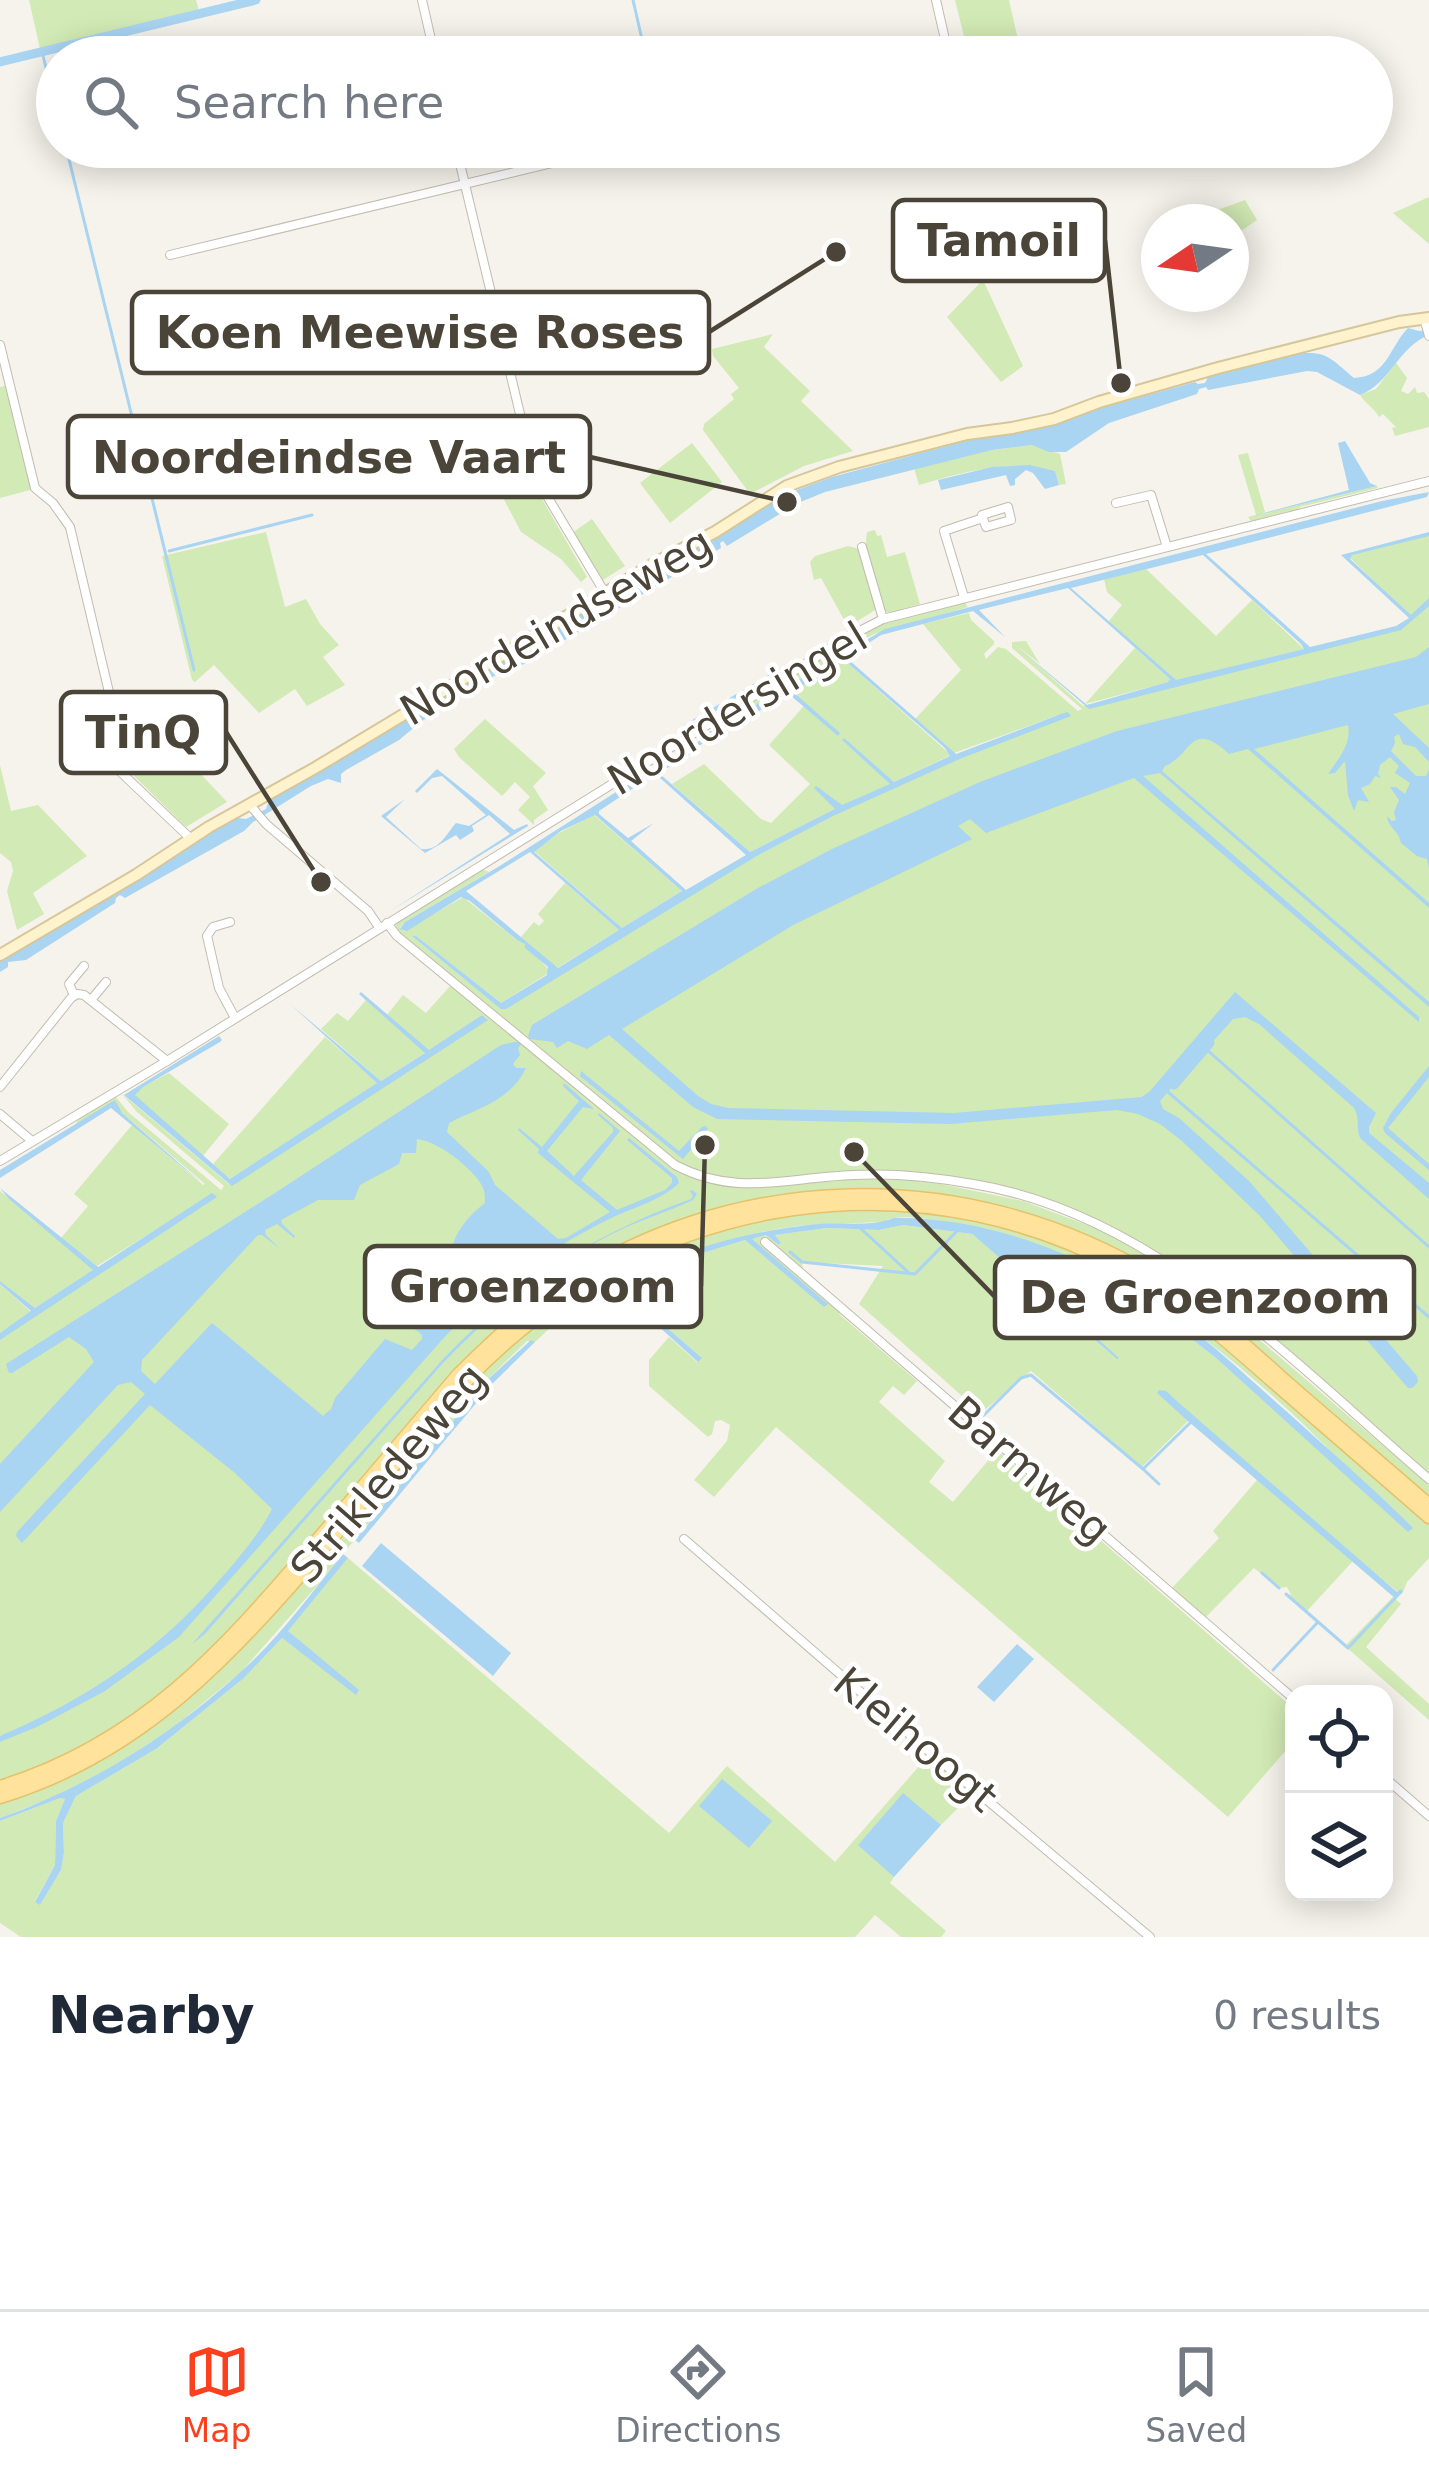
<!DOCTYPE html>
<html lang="en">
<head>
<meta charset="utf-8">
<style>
  :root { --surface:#fff; --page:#f6f6f7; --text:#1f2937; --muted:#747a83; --line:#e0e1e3; --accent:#fc3f1d }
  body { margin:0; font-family:"DejaVu Sans",sans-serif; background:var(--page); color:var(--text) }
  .controls { position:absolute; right:36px; bottom:36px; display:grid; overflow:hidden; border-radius:24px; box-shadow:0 6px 30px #0003 }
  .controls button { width:108px; height:108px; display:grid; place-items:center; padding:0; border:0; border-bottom:3px solid var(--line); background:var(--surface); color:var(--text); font:60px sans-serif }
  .compass { position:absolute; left:1141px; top:204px; width:108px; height:108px; border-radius:50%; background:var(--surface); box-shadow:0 6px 30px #0003; rotate:257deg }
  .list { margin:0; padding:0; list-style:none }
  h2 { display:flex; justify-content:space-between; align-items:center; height:156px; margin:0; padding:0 48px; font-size:51px }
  h2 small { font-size:39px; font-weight:400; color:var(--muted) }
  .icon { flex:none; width:66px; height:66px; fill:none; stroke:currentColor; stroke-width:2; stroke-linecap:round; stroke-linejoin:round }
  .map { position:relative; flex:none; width:1429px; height:1937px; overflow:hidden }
  .search { position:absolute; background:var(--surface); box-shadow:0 6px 30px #0003; left:36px; right:36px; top:36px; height:132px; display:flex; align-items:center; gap:30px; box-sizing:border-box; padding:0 42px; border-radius:66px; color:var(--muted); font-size:45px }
  .sheet { height:372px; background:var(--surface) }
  nav { display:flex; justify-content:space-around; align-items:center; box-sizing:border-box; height:168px; border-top:3px solid var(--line); background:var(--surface); font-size:33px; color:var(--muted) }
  nav a { display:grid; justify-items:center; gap:6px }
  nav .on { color:var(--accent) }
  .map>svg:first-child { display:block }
  .green { fill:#d2eab5 }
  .water { fill:#a9d4f2; fill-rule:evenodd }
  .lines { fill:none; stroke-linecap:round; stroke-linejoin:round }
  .stream { stroke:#a9d4f2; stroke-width:3 }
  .canal { stroke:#a9d4f2; stroke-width:9 }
  .street-casing { stroke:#c2bbae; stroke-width:10 }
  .secondary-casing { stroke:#d6c79b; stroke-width:14 }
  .primary-casing { stroke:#e6c16a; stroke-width:15 }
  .street { stroke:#fff; stroke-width:8 }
  .secondary { stroke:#fff3cd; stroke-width:10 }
  .primary { stroke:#ffe39c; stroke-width:12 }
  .labels { text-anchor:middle; stroke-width:9; stroke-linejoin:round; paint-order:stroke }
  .street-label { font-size:42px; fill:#4b4439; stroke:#fff }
  .leader { fill:none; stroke:#4b4439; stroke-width:4.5 }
  .callout-dot { fill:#4b4439; stroke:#fff; stroke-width:4.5 }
  .callout { fill:#fff; stroke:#4b4439; stroke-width:4.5 }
  .callout-label { font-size:45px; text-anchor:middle; font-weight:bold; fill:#4b4439 }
</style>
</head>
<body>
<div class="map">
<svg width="1429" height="1937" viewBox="0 0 1429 1937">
  <rect width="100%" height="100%" fill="#f6f3ec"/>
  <g class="green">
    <path d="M29 0H196L199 11 40 49Z"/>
    <path d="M955 0H1009L1022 57H969Z"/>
    <path d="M1429 197V244L1393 213Z"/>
    <path d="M1245 200 1257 220 1231 238V222H1184Z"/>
    <path d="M983 280 1023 366 1001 382 947 317Z"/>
    <path d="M773 334 764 347 810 391 801 401 853 451 804 466 750 494 703 430 704 424 734 399 731 394 739 388 713 356 712 349Z"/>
    <path d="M1396 363 1407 378 1401 391 1408 394 1415 387 1417 393 1424 392 1429 399V427L1395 436 1392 428 1396 427 1383 414 1379 417C1374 408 1366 404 1360 395L1376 389Z"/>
    <path d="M9 385 34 489 0 498V387Z"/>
    <path d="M692 443 722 482 670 523 640 483Z"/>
    <path d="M1032 445 1060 454 1066 484 1059 485 1055 471C1004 460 968 471 919 485L914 468 992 450Z"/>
    <path d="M1248 453 1265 512 1261 514 1377 486 1378 488 1300 507 1297 512 1289 511 1251 521 1248 517 1256 515 1238 455Z"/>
    <path d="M530 478 587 577 581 582 561 559 521 532 499 490Z"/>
    <path d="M592 519 625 566 603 580 572 533Z"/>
    <path d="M875 530 877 536 881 535 887 557 905 552 920 604 891 613 883 611 865 550 867 532Z"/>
    <path d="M266 532 285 607 306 599 320 624 339 645 323 657 345 685 307 706 295 689 259 713 214 665 195 682 192 680 162 556Z"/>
    <path d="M1429 535V1475L1207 1286 1153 1250 1093 1219 982 1183 844 1172 762 1180 760 1187 845 1179 913 1180 946 1185 1023 1201 1098 1229 1151 1257 1199 1288 1429 1485V1502L1106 1247 842 1192 583 1270 435 1392 400 1439 197 1669 97 1741 0 1785V1338L213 1194 97 1266 61 1238 88 1206 74 1194 132 1125 203 1185 205 1184 122 1113 116 1106V1101L76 1124 78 1118 112 1097H116L128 1112 221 1190 224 1186 137 1112 122 1094 229 1184 487 1019 482 1015 429 1051 387 1015 403 995 426 1013 451 985 496 1013 401 936 396 926 397 922 424 903 428 904 436 896 480 869 489 872 405 922 400 928 406 930 463 897 517 940 522 941 549 970 547 974 501 1003 417 937H413L502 1009 709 877 848 806 1061 714 954 753 915 719 961 670 923 624 969 613 971 620 994 641V644L984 654 986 659 998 647 1006 649 1078 711 1082 709 1012 648V642L1026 641 1040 664 1016 645 1083 706 1397 630 1412 618 1347 555Z"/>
    <path d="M848 546 859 549 878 612 875 610 848 627 821 578 814 580 810 562 815 556Z"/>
    <path d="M1146 569 1216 636 1252 600 1304 649 1176 681 1108 622 1122 605 1107 592 1104 579Z"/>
    <path d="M959 602 965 603 968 607 874 634 867 638 865 631 878 624 937 607 941 609Z"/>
    <path d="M857 635 862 641 745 712 743 707Z"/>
    <path d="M1135 648 1170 679 1169 682 1085 704Z"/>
    <path d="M843 659 951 755 894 782 843 741 891 784 841 806 833 805 836 809 750 852 672 784 704 764 761 819 771 823 810 784 769 745 804 706 839 735 793 692Z"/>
    <path d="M485 719 546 773 533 786 548 810 534 820V825L518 810 530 797 515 782 502 796 459 757 454 749Z"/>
    <path d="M166 737 227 802 186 827 128 770Z"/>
    <path d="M0 765 11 811 38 805 87 856 33 893 44 914 17 930 7 891 13 871 11 862 0 853Z"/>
    <path d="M594 815 682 891 622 928 534 851 559 833Z"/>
    <path d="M565 883 619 930 557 968 521 937 534 922 539 926 544 921 538 914Z"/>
    <path d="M366 1000 426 1052 381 1081 321 1029 337 1013 348 1021Z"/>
    <path d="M325 1037 378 1083 230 1179 213 1164Z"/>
    <path d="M169 1073 229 1124 203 1156 134 1095 142 1087Z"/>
    <path d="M0 1191 92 1267 93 1271 35 1308 0 1281Z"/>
    <path d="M882 1206 1012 1227 1108 1264 1186 1313 1429 1521V1558L1407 1582 1403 1592 1401 1590 1398 1592 1189 1420 1142 1467 1031 1371 981 1413 859 1304 883 1266 802 1262 803 1272 841 1310 839 1314 917 1381 904 1395 893 1386 879 1402 945 1461 929 1482 953 1502 997 1450 1294 1709V1741L1228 1817 776 1427 714 1497 694 1480 727 1441 730 1425 721 1420 715 1421 712 1434 708 1437 649 1386V1360L669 1337 697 1362 701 1357 622 1289 693 1256 745 1240 824 1306 827 1303 751 1239 766 1235 780 1245 781 1243 775 1235 827 1228 879 1230 903 1225 972 1234 1117 1359 1053 1299 1054 1294 1095 1282 1135 1299 1161 1315 1216 1358 1409 1532C1288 1404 1148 1260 968 1227 946 1222 918 1215 895 1218 878 1220 896 1221 878 1222 851 1224 824 1223 796 1226 731 1235 674 1258 617 1288L614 1294 565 1314 535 1342 527 1341 485 1382 315 1588 242 1671 174 1727 111 1768 61 1794 0 1818V1800L129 1739 497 1353 606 1273 746 1219Z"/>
    <path d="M0 1284 31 1312 0 1333Z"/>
    <path d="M1257 1480 1353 1561 1306 1612 1288 1597 1291 1595 1287 1587 1278 1588 1254 1568 1206 1617 1172 1588 1219 1538 1213 1531Z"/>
    <path d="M348 1558 669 1833 727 1766 835 1862 928 1756 972 1794 941 1825 903 1794 859 1844 894 1877 890 1883 946 1931 941 1937H901L875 1915 855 1937H21L0 1923V1821L60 1798 65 1799 56 1821 55 1865 35 1901 40 1905 61 1870 64 1853 63 1823 76 1796 156 1749 244 1678 282 1638 357 1694 288 1631Z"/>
    <path d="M1393 1597 1401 1604 1366 1647 1429 1704V1720L1345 1646Z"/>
  </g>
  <g class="water">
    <path d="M1408 328 1419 331 1429 330V335C1398 347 1391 383 1360 395L1317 372 1307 371 1208 390 1206 387 1199 389 1197 394 1109 423 1066 452H1049L1032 445 992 450 825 492 798 503 727 546 723 541 720 543 721 548 524 664 496 675 422 721 399 740 346 770 341 774V783L328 779 311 786 253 822 244 831 125 898 120 895 116 898 115 903 26 960 8 962V967L0 972V961L123 888 195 842 237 818 246 819 266 809 269 800 483 675 548 633 669 562 720 537 762 508 797 490 832 477 973 439 1058 424 1098 409 1195 382 1198 384 1205 383 1208 377C1236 370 1296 346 1323 355 1335 360 1344 370 1354 378 1388 376 1388 349 1408 328Z"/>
    <path d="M1345 441 1370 483 1377 486 1249 517 1349 490 1338 443Z"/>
    <path d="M1030 465 1055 471 1059 485 1045 489 1033 473 1026 470 1015 479V485L1010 486 1006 475 941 490 938 480 992 467Z"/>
    <path d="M1429 492 1427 497 1206 554 1310 647 1396 626 1409 618 1341 555 1429 532V536L1352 555 1350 559 1411 615 1429 598V606L1401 630 1089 709 1015 645 1087 705 1168 682 1170 679 1068 588 979 610 1005 637 973 611 881 635 850 655 849 660 956 754 1061 714 1068 712 1071 716 962 758 833 816 760 854 506 1009H501L412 936H416L501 1003 547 975 548 967 525 948V944L517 940 470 901 461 897 407 931 400 929 405 922 498 867 690 745 694 746 706 734 885 629 1382 501ZM1203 555 1301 644 1304 649 1176 680 1071 588ZM843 659 945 748 950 756 894 782 844 738 842 740 890 784 842 805 816 786 814 788 835 809 750 852 661 775 662 771 691 754 695 748 789 694 838 736 840 733 793 692ZM653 775 659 777 746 855 686 890 631 841 654 823 628 838 599 814V811ZM595 815 682 891 622 928 534 852 561 831ZM530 852 619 930 558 968 466 891Z"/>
    <path d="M1429 647V704L1393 714 1429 748V762L1415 747 1403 744 1399 734 1394 737 1395 743 1391 751 1416 776H1426L1429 770V869L1427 859 1417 856 1401 843C1398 829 1388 828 1387 816L1392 821 1396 820 1394 812 1399 800 1390 787H1396L1405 794 1410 783 1395 773 1399 766 1390 757 1380 765 1378 774 1381 778 1375 776 1370 784 1361 788 1369 802 1358 800 1354 811 1348 795 1345 761 1335 773 1328 774C1338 759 1352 744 1348 725L1254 749 1429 903V908L1248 749 1229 754C1190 718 1192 756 1165 766L1162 771 1429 1002V1007L1160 773 1143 776 1419 1017V1022L1134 778 986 833 970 819 958 826 972 839 795 924 622 1029 698 1096 711 1104 728 1108 954 1113 1142 1097 1150 1091 1235 992 1376 1113 1369 1127V1133L1429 1183V1199L1361 1139C1355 1130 1361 1116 1353 1107L1259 1024 1245 1017 1233 1019 1160 1101 1163 1109 1179 1118 1249 1181 1417 1376 1418 1382 1412 1388H1408L1260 1216 1182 1141 1160 1124 1138 1114 1117 1110 950 1124 717 1119 693 1107 609 1035 587 1049 568 1041 557 1048 553 1042 530 1039 528 1036 532 1025 758 888 832 849 980 782 1117 731 1416 657Z"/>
    <path d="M785 665 787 667 687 729 684 725Z"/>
    <path d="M437 769 514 830 527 824 528 826 387 913 510 834 489 815 472 826 474 831 460 840 456 835 425 853 381 816 405 799 386 817 421 849C440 851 446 834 456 823L469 826 486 815 442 776 432 778 417 793 415 791Z"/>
    <path d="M361 992 429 1050 482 1015 488 1020 232 1186 124 1095 219 1036 222 1040 220 1042 143 1087 135 1095 230 1179 377 1083 290 1004 381 1081 425 1053 359 994Z"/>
    <path d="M514 1042H519L521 1045 518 1048 520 1055 513 1064 516 1068H526C510 1101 480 1107 449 1123L447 1132 489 1172 495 1185 558 1239 566 1238 610 1212 538 1153 539 1149 518 1130 519 1128 542 1147 579 1101 563 1086 564 1083 594 1109 583 1107 547 1151 574 1176 613 1132V1128L598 1115 599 1113 620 1131 581 1180 617 1210 665 1190 672 1183V1178L627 1140 629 1138 677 1177 679 1183C659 1202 630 1208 605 1221 544 1252 488 1290 441 1341L179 1637 105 1691 39 1726 0 1742V1736C89 1698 160 1650 223 1576 241 1555 260 1533 272 1509L235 1473 150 1405 22 1543 16 1536 17 1532 145 1394 131 1382 118 1385 0 1512V1464L94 1362 86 1349 69 1337 12 1373H9L6 1364 275 1193 501 1045ZM417 1139C437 1141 470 1166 481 1184 485 1190 485 1196 485 1203 468 1216 452 1235 450 1258L443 1265 425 1268 389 1308V1315C398 1325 413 1325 422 1335V1339L412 1350 385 1339 335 1398 331 1409 323 1416 212 1323 155 1384 141 1371 142 1360 258 1235H262L279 1248 266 1235 265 1230 277 1224 294 1238 295 1236 282 1224 281 1220 318 1200H354L360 1185 399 1164 402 1153H416Z"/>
    <path d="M1429 1066V1077L1388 1128 1429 1164V1170L1385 1133 1383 1128 1391 1113Z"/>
    <path d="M581 1071 679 1151 702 1127 706 1126 708 1129 683 1159 580 1076Z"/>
    <path d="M115 1100 122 1113 204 1185 111 1108 0 1178V1170Z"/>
    <path d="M0 1188 98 1267 212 1193 217 1197 0 1340V1333L31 1311 0 1284V1281L35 1308 93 1270 8 1198Z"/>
    <path d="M692 1190 697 1194 693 1200C667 1212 640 1220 614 1233 549 1265 493 1311 443 1363L205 1634 192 1644 444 1358C514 1284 596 1233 691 1199L693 1196 690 1191Z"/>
    <path d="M893 1218C994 1216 1102 1262 1181 1321 1218 1349 1251 1380 1285 1410 1328 1449 1372 1487 1413 1528L1408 1532 1216 1358 1161 1315 1135 1299 1095 1282 1054 1294 1053 1299 1119 1358 1117 1359 972 1234 903 1225 879 1230 827 1228 775 1235 781 1243 779 1245 766 1235 752 1239 828 1304 824 1307 745 1240 693 1256 622 1289 702 1358 698 1362 617 1289C665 1251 758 1229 819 1224 842 1222 872 1227 893 1218Z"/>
    <path d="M531 1340 535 1342 493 1383 359 1543 355 1540 485 1382Z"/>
    <path d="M1159 1390 1166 1391 1179 1403 1397 1592 1401 1589 1403 1592 1396 1599 1189 1422 1157 1393Z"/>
    <path d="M381 1543 511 1653 493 1676 362 1566Z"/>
    <path d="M343 1554 348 1558 288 1631 359 1690 356 1695 282 1638 244 1678 156 1749 76 1796 63 1823 64 1853 61 1870 40 1905 35 1902 55 1865 56 1821 65 1799 60 1798 0 1821V1818C92 1785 174 1734 246 1667 282 1634 312 1592 343 1554Z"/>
    <path d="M1017 1644 1034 1659 994 1702 977 1687Z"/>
    <path d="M722 1779 772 1821 749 1848 699 1806Z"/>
    <path d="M903 1793 941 1825 894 1877 858 1845Z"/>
  </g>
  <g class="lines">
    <g class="stream">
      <path d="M633 0 646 57"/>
      <path d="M42 52 57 111"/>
      <path d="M66 147 194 670"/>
      <path d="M169 551 312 515"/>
      <path d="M1206 1049 1429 1247"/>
      <path d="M1168 1092 1429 1317"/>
      <path d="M858 1226 908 1272"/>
      <path d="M790 1252 802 1262 915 1274 958 1230"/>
      <path d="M981 1418 1021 1378 1031 1375 1143 1469"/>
      <path d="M1159 1484 1143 1469 1190 1423"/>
      <path d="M1262 1573 1279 1588"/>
      <path d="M1286 1594 1348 1648 1396 1597"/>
      <path d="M1273 1670 1317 1623"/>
    </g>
    <g class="canal">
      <path d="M0 62 256 0"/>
      <path d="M1174 1085 1210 1043"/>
    </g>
    <g class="street-casing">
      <g id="street">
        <path d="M422 0 435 57"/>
        <path d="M936 0 949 57"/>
        <path d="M456 147 532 464 547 496 605 593"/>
        <path d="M170 255 618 147"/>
        <path d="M1424 318 1429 336"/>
        <path d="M0 345 35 488 53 503 70 527 112 705 109 761 190 838"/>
        <path d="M1116 503 1151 495 1167 547"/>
        <path d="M1008 507 1011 520 986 527 982 515Z"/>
        <path d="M862 547 883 619"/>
        <path d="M964 597 944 531 983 518"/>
        <path d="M250 805 266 824 368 911 379 927"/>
        <path d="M230 922 213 927 207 936 219 988 235 1018"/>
        <path d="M387 923 397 936 675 1165C738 1198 787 1177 854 1175 893 1173 934 1177 973 1184 1154 1213 1296 1365 1429 1479"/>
        <path d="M74 995 69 984 84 966"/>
        <path d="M91 1000 106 982"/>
        <path d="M0 1087 71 998 77 994 84 995 167 1061"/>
        <path d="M0 1114 32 1141"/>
        <path d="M0 1161 167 1061 850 636 883 619 1429 481"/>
        <path d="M765 1242 1294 1699"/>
        <path d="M684 1539 931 1753 1150 1937"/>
        <path d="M1384 1777 1429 1816"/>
      </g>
    </g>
    <g class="secondary-casing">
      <path id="secondary" d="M0 955 136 875 209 827 315 768 655 563 715 532 787 486 839 467 967 434 1012 428 1054 419 1099 402 1218 368 1399 322 1429 318"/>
    </g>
    <g class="primary-casing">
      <g id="primary">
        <path d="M0 1787C142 1743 222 1651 315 1543 363 1487 410 1431 458 1375 486 1347 515 1319 547 1296 727 1167 968 1163 1156 1278 1203 1306 1244 1344 1284 1380 1332 1422 1381 1463 1429 1505"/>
        <path d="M0 1797C145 1753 233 1653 328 1543 373 1489 419 1436 465 1382 648 1189 928 1145 1156 1288 1200 1316 1238 1351 1277 1385 1328 1429 1378 1473 1429 1517"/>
      </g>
    </g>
    <use href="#street" class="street"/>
    <use href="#secondary" class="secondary"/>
    <use href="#primary" class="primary"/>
  </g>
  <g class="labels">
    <g class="street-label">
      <text transform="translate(556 626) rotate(-30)" y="15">Noordeindseweg</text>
      <text transform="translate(737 708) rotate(-31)" y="15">Noordersingel</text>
      <text transform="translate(1030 1470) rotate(41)" y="15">Barmweg</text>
      <text transform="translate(388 1473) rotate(-49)" y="15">Strikledeweg</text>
      <text transform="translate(916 1739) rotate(40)" y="15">Kleihoogt</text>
    </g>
  </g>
  <path class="leader" d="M1121 383L1105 240M836 252L709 332M787 502L590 457M321 882L226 732M705 1145L701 1286M854 1152L995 1297"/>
  <g class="callout-dot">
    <circle cx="1121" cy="383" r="12"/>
    <circle cx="836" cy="252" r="12"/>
    <circle cx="787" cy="502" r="12"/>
    <circle cx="321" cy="882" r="12"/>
    <circle cx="705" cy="1145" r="12"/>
    <circle cx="854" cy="1152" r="12"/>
  </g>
  <g class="callout">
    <rect x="893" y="200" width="212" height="81" rx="12"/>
    <rect x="132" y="292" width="577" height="81" rx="12"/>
    <rect x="68" y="416" width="522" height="81" rx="12"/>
    <rect x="61" y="692" width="165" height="81" rx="12"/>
    <rect x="365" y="1246" width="336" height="81" rx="12"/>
    <rect x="995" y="1257" width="419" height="81" rx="12"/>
  </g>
  <g class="callout-label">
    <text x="999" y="256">Tamoil</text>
    <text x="420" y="348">Koen Meewise Roses</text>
    <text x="329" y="473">Noordeindse Vaart</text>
    <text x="143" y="748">TinQ</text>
    <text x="533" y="1302">Groenzoom</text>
    <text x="1205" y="1313">De Groenzoom</text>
  </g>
</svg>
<div class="controls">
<button><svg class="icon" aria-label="locate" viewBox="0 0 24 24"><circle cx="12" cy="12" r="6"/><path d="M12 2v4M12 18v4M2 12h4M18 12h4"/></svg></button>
<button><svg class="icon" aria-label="layers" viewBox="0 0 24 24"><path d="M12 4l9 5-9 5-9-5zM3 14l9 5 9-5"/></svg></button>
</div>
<svg class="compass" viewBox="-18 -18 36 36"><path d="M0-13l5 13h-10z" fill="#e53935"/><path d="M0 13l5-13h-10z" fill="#747a83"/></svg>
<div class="search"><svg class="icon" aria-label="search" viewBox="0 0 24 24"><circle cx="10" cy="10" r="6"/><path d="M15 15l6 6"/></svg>Search here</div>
</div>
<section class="sheet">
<h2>Nearby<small>0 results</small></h2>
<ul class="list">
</ul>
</section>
<nav>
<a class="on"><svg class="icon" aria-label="map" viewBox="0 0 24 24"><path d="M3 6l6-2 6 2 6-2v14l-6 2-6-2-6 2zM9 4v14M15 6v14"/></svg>Map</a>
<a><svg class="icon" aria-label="directions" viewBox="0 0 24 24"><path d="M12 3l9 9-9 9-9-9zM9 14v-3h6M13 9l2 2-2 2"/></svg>Directions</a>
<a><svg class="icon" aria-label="saved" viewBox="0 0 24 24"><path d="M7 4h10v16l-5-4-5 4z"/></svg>Saved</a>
</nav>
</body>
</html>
